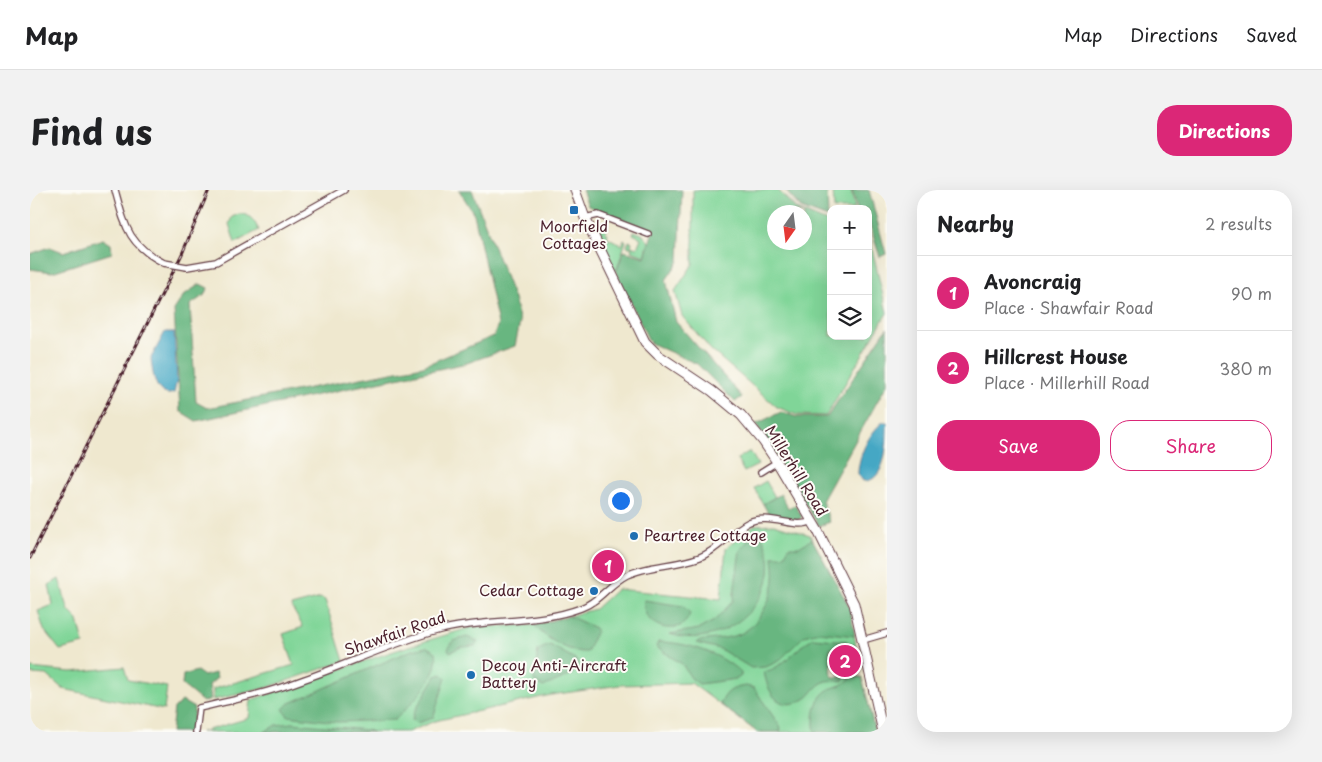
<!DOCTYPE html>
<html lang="en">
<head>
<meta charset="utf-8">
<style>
  :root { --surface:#fff; --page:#f2f2f2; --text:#202124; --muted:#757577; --line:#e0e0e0; --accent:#db2777 }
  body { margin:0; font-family:"Playpen Sans",sans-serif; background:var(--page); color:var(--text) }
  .controls { position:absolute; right:15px; top:15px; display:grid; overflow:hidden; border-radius:10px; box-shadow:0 5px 20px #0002 }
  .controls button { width:45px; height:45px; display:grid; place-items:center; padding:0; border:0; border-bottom:1px solid var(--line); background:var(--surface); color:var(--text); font:25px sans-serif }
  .compass { position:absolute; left:737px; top:15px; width:45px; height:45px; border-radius:50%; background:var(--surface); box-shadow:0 5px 20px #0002; rotate:194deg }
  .you { position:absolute; left:590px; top:310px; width:18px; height:18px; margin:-12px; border:4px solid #fff; border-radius:50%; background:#1a73e8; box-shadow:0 0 0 8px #1a73e833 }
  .badge { display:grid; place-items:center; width:32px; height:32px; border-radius:50%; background:var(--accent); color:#fff; font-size:16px; font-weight:700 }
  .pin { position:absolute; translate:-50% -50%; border:2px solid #fff; box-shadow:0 1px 5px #0006 }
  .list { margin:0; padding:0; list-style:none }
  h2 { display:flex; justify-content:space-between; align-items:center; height:65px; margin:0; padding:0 20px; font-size:21px }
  h2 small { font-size:16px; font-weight:400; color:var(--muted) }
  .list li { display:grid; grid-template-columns:32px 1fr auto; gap:15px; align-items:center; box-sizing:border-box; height:75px; padding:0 20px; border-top:1px solid var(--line) }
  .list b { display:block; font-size:19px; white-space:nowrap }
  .list p { margin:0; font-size:16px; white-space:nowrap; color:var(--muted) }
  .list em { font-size:16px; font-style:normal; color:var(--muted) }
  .actions { display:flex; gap:10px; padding:15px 20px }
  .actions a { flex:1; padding:11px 0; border:1px solid var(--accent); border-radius:20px; text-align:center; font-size:18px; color:var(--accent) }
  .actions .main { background:var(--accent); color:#fff }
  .icon { flex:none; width:28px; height:28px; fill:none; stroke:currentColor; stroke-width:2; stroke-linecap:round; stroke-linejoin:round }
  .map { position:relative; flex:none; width:857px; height:542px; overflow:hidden; border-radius:20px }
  header { display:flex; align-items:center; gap:30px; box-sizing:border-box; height:70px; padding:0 25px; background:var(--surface); border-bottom:1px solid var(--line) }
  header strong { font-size:24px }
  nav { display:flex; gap:28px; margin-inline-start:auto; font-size:18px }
  .intro { display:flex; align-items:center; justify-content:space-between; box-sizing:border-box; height:120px; padding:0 30px }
  h1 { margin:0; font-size:35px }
  .button { padding:12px 22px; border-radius:20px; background:var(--accent); color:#fff; font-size:18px; font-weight:700 }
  main { display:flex; gap:30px; padding:0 30px }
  aside { flex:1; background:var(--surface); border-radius:20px; box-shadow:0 5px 20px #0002 }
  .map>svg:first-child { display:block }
  .green { fill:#80d598; stroke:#657a62; fill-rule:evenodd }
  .forest { fill:#68b680; stroke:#596a56 }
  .water { fill:#45a7c4; stroke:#486378 }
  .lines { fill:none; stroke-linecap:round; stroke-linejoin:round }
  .street-casing { stroke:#633d44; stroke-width:8 }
  .primary-casing { stroke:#633d44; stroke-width:11 }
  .street { stroke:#fff; stroke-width:5.5 }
  .primary { stroke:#fff; stroke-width:9 }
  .rail-casing { stroke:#4a1f2b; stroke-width:3 }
  .rail { stroke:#fdfcf7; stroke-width:1; stroke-dasharray:4; stroke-linecap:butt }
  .street-bridge-casing { stroke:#633d44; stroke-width:8; stroke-linecap:butt }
  .street-bridge { stroke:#fff; stroke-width:5.5 }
  .poi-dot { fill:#1f6fb2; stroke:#fdfcf7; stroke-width:2 }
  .labels { text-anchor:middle; stroke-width:4; stroke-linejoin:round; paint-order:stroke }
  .poi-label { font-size:15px; fill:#4a1f2b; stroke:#fdfcf7; text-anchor:start }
  .street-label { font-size:15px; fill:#4a1f2b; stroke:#fdfcf7 }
</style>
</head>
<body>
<header>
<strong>Map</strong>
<nav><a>Map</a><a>Directions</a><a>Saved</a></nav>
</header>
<div class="intro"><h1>Find us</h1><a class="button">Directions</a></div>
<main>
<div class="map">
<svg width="857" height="542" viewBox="0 0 857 542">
  <rect width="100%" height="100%" fill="#fdfcf7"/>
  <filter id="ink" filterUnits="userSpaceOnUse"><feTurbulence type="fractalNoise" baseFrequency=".02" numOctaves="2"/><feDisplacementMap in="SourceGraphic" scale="10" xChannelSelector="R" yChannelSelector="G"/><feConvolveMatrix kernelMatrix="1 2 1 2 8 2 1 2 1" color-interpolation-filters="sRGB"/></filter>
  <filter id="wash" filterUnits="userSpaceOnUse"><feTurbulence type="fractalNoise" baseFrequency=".0096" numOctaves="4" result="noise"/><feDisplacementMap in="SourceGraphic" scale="20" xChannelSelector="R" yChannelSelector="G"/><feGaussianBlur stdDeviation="1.12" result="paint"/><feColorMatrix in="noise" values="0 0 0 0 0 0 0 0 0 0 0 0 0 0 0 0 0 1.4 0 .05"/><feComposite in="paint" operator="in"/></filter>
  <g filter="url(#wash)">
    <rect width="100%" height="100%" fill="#efe8cf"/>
    <g class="green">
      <path d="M663 0H748L766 19 801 34V146H838V41L857 123 796 226 767 225 747 217 681 160 652 126 645 101 663 74ZM744 22H774V52H744Z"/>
      <path d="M803 0H821L825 19H804Z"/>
      <path d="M209 24C221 24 224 31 229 40L205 53 199 34 202 27Z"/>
      <path d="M569 31 578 35 575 42 578 44 577 47 592 55 594 50 596 51 586 82 571 50Z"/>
      <path d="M604 41 612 44 619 52 615 66 601 61 602 58 597 56 599 51 602 52 601 56 607 58 611 48 603 44Z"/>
      <path d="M720 261 728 275 714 282 707 269Z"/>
      <path d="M736 291 745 307 733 314 724 298Z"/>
      <path d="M744 334 780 345 820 418 826 456 800 459 802 487H832L845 542H727L661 493 590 495 521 505 405 531 378 542H171L219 528 221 510 373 458 442 437 504 435 565 419 587 399 691 409 696 358 724 335Z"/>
      <path d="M29 389 39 421 48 430 54 454 30 460 14 440 8 421 23 415 19 395Z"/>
      <path d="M291 408 295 410 314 471 236 498 183 510V499L264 475 253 444 273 437 261 416Z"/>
      <path d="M94 477 98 490 137 497 134 520 33 499 17 485 0 484V478L41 482Z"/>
    </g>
    <g class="forest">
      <path d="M429 0H442L484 109 490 132 485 156 437 173 166 231 150 221 144 120 154 105 170 94 178 98 176 104 160 115 166 212 177 218 393 176 464 146 468 134 444 24Z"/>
      <path d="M552 0H652L649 71 636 90 646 132 712 207 705 212 667 174 620 153 586 82 594 61 615 67 623 41 558 16Z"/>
      <path d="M755 0H797L798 28 771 18Z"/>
      <path d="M822 0H839L856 64 850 67 838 30V19H827Z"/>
      <path d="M73 49 81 54 82 63 22 82 0 79V64L20 57 33 62Z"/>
      <path d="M857 138V194L792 311 800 332 789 336 726 234 751 222 767 227H797Z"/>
      <path d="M751 304 758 318 765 315 772 326 769 330 740 326 733 314Z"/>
      <path d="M731 345C764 402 694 463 640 444L669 439 684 431 703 411 710 360 722 346Z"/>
      <path d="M782 349 820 418 825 446 789 442 774 446 749 471 736 477 721 478 690 459 666 453 668 451C682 449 697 449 710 444 728 436 743 408 744 389 745 382 743 373 743 366H754L759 357H769Z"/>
      <path d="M614 410 653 416 660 423C653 450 609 438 614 410Z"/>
      <path d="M539 426 565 438 566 442 557 462C539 463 515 448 504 435Z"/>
      <path d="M437 447 448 452 445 456 431 457 420 462 418 459 423 451Z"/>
      <path d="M783 448 817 451 816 457 800 459 802 487H815L813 491C808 491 801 490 797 491 785 494 782 506 773 510 748 522 738 503 734 482 755 477 765 458 783 448Z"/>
      <path d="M628 452C656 452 691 463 711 483V486L707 489 669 494 661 488 652 474 626 457Z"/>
      <path d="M520 455 545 469 548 474 542 484 513 497 504 491 508 460Z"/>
      <path d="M397 457 406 462C411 487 381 513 365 530L307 532 258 526 253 519 258 514 382 460Z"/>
      <path d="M167 481 174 486 185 483 187 488 179 495 181 510 173 512 152 495 153 485Z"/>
      <path d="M412 484 416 488 403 528 387 533 382 530 384 522 406 486Z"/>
      <path d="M821 487H832L845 542H785C782 529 785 507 798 500 808 495 814 496 821 487Z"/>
      <path d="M716 496 724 498 751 538 750 542H727L690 514C697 501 701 498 716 496Z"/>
      <path d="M152 511 164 518 162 542H141L144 518Z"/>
      <path d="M262 533 337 540 343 542H234L246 535Z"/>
    </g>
    <g class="water">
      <path d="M135 142H144L147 190 144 203C125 210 122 180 121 168Z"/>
      <path d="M853 232H857C857 250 857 293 833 291L828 284C828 266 839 243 853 232Z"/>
    </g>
  </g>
  <g filter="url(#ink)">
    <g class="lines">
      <g class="street-casing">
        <g id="street">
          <path d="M85 0C95 36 98 55 134 73"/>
          <path d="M555 28 568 25 618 44"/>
          <path d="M157 77 186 72 314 0"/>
          <path d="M731 282 747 272"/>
          <path d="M833 450 857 443"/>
          <path d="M166 542 169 518C205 510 241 502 275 489 320 473 364 452 410 440 456 428 506 435 551 418 570 411 579 394 597 385 618 375 647 376 670 367 690 359 701 341 719 332 740 323 766 340 782 331"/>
        </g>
      </g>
      <g class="primary-casing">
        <path id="primary" d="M545 0 555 28 615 152 628 165 682 201 711 225 733 251 747 272 788 341 824 414 853 542"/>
      </g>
      <use href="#street" class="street"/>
      <use href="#primary" class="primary"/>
      <g class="rail-casing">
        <path id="rail" d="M0 368 152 64 179 0"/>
      </g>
      <use href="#rail" class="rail"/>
      <g class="street-bridge-casing">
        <path id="street-bridge" d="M134 73 157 77"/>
      </g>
      <use href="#street-bridge" class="street-bridge"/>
    </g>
  </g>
  <g class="poi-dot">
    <rect x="539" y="15" width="10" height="10" rx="2.5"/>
    <circle cx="604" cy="346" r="5"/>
    <circle cx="564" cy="401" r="5"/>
    <circle cx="441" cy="485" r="5"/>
  </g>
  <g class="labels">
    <g class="poi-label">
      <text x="544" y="42" text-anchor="middle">Moorfield<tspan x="544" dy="17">Cottages</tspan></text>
      <text x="614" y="351">Peartree Cottage</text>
      <text x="554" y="406" text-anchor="end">Cedar Cottage</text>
      <text x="451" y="481">Decoy Anti-Aircraft<tspan x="451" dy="17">Battery</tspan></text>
    </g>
    <g class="street-label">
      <text transform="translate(766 281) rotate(58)" y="5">Millerhill Road</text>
      <text transform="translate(365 444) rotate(-19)" y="5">Shawfair Road</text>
    </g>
  </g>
</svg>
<div class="controls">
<button>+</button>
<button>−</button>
<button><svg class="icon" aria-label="layers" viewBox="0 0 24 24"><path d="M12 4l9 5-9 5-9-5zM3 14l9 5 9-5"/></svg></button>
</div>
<svg class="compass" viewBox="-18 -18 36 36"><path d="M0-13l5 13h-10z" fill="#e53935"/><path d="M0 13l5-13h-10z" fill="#757577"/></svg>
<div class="you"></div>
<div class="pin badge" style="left:578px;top:376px">1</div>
<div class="pin badge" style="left:815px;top:471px">2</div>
</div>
<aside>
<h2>Nearby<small>2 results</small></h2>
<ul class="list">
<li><span class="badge">1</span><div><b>Avoncraig</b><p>Place · Shawfair Road</p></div><em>90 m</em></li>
<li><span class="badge">2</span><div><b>Hillcrest House</b><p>Place · Millerhill Road</p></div><em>380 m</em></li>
</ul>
<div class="actions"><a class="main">Save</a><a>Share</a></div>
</aside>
</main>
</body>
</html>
